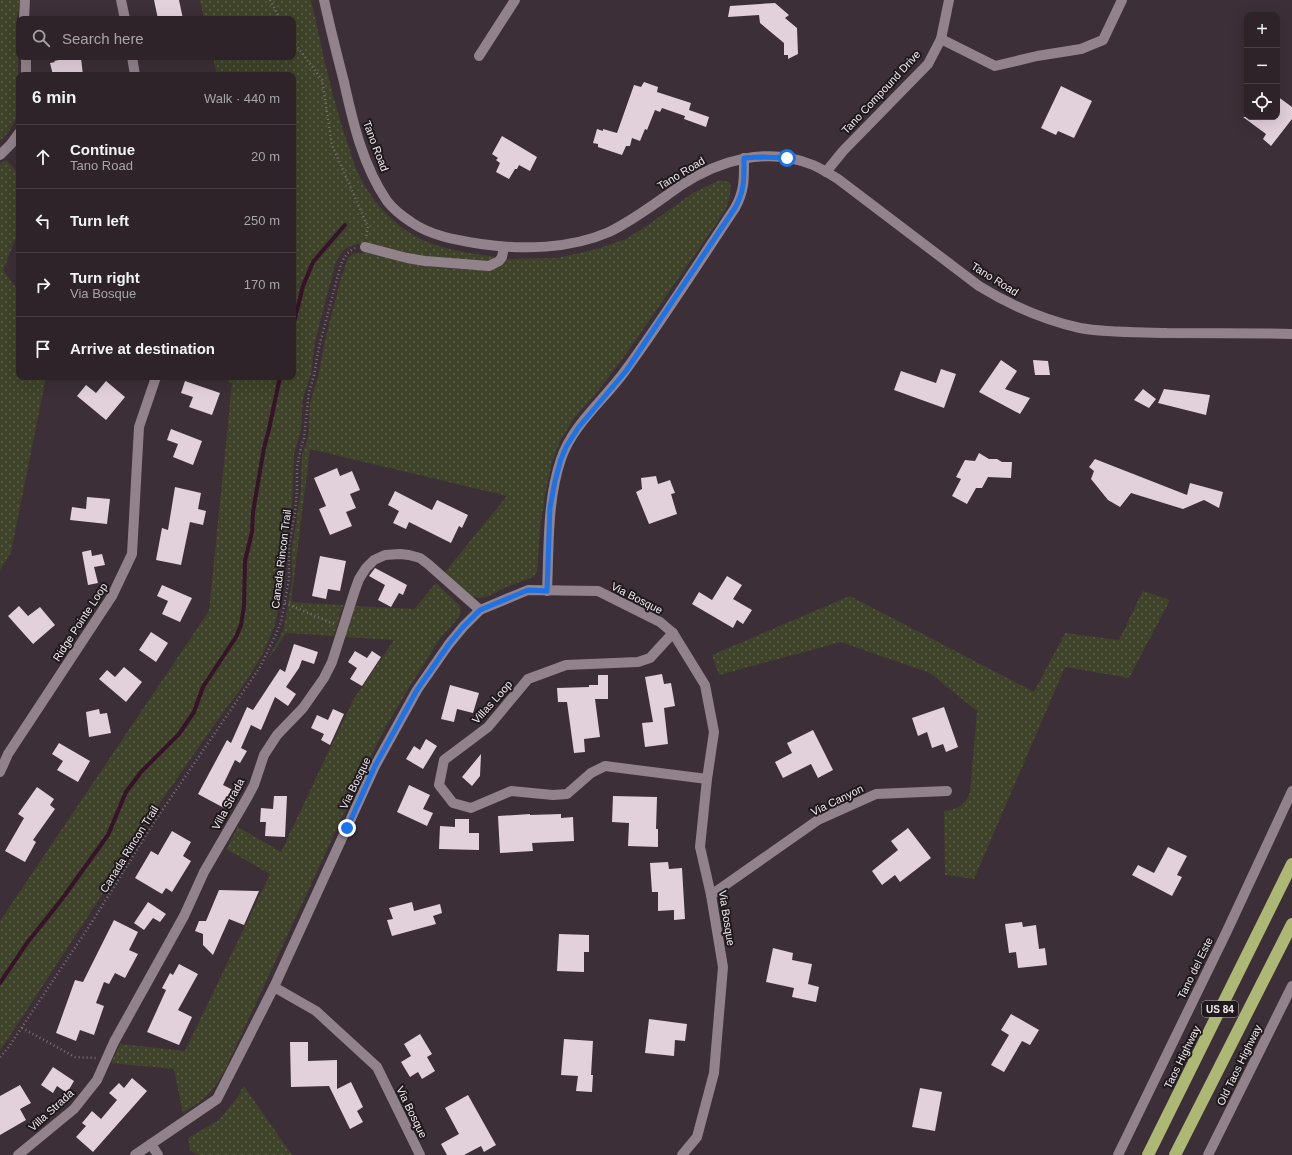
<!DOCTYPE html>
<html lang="en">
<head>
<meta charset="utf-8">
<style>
  :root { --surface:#2d2329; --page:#352b31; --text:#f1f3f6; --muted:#a7a4a8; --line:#484046 }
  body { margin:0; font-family:Helvetica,sans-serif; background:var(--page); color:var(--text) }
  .controls { position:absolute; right:12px; top:12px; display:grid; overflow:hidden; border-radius:8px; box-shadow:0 4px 16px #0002 }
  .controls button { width:36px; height:36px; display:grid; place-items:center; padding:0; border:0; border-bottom:1px solid var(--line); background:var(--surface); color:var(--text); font:20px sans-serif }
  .stop { position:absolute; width:12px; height:12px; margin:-9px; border:3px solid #1a73e8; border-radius:50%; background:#fff }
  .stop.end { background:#1a73e8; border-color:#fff; box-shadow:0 1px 4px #0008 }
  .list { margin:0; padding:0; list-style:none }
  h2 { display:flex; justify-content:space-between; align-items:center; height:52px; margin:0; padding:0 16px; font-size:17px }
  h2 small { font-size:13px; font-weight:400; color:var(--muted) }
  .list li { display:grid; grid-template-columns:26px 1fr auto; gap:12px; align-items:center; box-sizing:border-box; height:64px; padding:0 16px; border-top:1px solid var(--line) }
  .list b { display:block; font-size:15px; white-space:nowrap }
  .list p { margin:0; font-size:13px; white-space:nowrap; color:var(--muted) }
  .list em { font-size:13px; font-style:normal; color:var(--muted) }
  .icon { flex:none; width:22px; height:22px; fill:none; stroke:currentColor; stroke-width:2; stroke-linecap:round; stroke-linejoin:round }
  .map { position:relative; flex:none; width:1292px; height:1155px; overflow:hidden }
  .search { position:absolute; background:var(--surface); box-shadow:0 4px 16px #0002; left:16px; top:16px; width:280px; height:44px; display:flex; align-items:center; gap:10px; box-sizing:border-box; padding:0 14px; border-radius:8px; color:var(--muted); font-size:15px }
  .panel { position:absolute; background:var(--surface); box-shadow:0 4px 16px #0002; left:16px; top:72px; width:280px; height:308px; border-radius:8px }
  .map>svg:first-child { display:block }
  .grass { fill:url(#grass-dots) }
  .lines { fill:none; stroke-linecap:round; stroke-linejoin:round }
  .stream { stroke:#37122b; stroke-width:4 }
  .building { fill:#e2d0db }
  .path { stroke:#7c7077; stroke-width:2.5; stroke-dasharray:1 3; stroke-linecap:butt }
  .minor { stroke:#92828b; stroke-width:10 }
  .highway { stroke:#adb874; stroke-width:12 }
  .route { stroke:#1a73e8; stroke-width:5 }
  .labels { text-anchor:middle; stroke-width:4; stroke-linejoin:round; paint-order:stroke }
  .shield { fill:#1f191d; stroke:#b3abaf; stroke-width:1 }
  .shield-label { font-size:10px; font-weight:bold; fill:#f2e9ee }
  .street-label { font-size:11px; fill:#f2e9ee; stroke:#1f191d }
</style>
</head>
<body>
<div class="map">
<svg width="1292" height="1155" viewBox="0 0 1292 1155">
  <defs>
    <pattern id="grass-dots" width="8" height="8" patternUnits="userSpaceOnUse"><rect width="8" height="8" fill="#3f4329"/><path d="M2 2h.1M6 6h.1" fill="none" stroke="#5b5e48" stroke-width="1.8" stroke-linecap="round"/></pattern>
  </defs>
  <rect width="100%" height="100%" fill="#3c2f37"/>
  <g class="grass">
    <path d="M0 0H20L17 18 19 110C15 122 10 132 0 141Z"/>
    <path d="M200 0H311C322 49 332 98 348 145 352 156 355 169 361 179 373 202 392 223 415 236 439 250 470 253 497 257L489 263 425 259 371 244H357L348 247 341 253 336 262 322 314 315 342 311 374 303 398 301 430 294 454 292 505 286 537 285 577 275 625 264 651 253 670 241 689 226 708 128 849 107 887 0 1051V921L209 611 232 383 221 377H293V75H217L213 57H293V19H204Z"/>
    <path d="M6 160 19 173V230L3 270 19 292V377H46L11 552 0 570V164Z"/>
    <path d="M720 180 730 182C732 192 729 201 725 211L626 354 598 391 575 417 561 439 552 462 545 495 540 530 537 572 533 577 506 587 487 597 479 598 471 596 445 572 507 496 310 449 291 602 343 605 334 636 286 633 266 663 283 631 286 616 292 580V550L301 489 302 455 308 438 310 402 318 378 325 340 341 278 348 258 353 254 366 252 409 263 431 267 471 270 488 269 506 259 557 258 597 249 626 239 648 225 693 193Z"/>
    <path d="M436 583 460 606 461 611 460 616 439 640 407 691 386 726 365 768 225 1070C213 1092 204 1100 183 1113L174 1069 111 1063 120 1044 185 1051 270 874 226 849 238 827 281 852 353 700 394 640 345 637 355 606 414 609Z"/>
    <path d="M1143 591 1170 600 1129 678 1065 667 974 879 945 875 944 811C956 810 965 805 970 793L977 711 930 673 841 642 719 675 712 655 850 596 1034 692 1065 633 1119 640Z"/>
    <path d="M244 1086 292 1155H197L190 1150 188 1138 219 1120 236 1099Z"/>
  </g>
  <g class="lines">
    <g class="stream">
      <path d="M293 326 303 286 313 262 345 225"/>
      <path d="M0 983 27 943 62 899 108 835 126 792 141 772 179 734 194 712 203 687 236 637 241 625 244 606 245 561 252 532 253 512 264 448 269 429 280 377"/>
    </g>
  </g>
  <g class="building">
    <path d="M154 0H179L183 19H158Z"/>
    <path d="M775 3 789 15 785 18 797 28 798 54 788 59V55H784V43L760 23 759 15 728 17 730 6Z"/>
    <path d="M73 57V59L81 58 83 75H53L50 63 55 62 54 61Z"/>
    <path d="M644 82 658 87 657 92 691 103 689 110 709 117 706 127 684 119 685 116 662 108 660 112 655 110 647 130 645 129 640 141 632 138 630 146H626L622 155 598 147V144L593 143 597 129 603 131V129L617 133 634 85 641 87Z"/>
    <path d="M1061 86 1092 101 1074 138 1058 131 1056 135 1041 128Z"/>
    <path d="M1277 96 1292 107V119L1271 146 1263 139 1266 134 1243 117H1277Z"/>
    <path d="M502 136 537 157 530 171 519 165 517 169H515L509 179 496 172 500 163 496 160 498 158 492 154Z"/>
    <path d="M1001 360 1017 371 1005 389 1030 398 1020 414 979 392Z"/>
    <path d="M1033 360 1048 361 1050 375H1035Z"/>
    <path d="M941 369 956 374 944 408 894 390 901 371 936 383Z"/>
    <path d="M106 381 125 397 106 420 77 396 86 385 96 393Z"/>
    <path d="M185 381 220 393 212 415 189 407 193 397 181 393Z"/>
    <path d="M1143 389 1156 399 1149 408 1134 400Z"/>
    <path d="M1164 389 1210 395 1206 415 1158 403Z"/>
    <path d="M171 429 202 441 193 465 173 457 178 444 167 440Z"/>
    <path d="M979 453 989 459H997L1002 462H1012L1011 478 988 477 982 488H976L967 504 952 496 961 479 956 477 965 460 975 461Z"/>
    <path d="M1095 459 1187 495 1190 483 1223 492 1219 508 1204 500 1183 509 1131 493 1120 507 1108 500 1091 479 1094 471 1089 467Z"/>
    <path d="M337 468 340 476 352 471 360 490 350 494 356 508 346 512 352 526 330 535 319 509 326 506 314 478Z"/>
    <path d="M656 476 658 484 670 480 675 493 671 494 677 514 649 524 636 492 642 489 641 478Z"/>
    <path d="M175 487 201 493 198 509 206 511 203 525 190 522 181 565 156 560 162 528 168 530Z"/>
    <path d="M395 491 432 510 437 500 468 515 462 528 459 526 451 543 409 522 406 529 393 523 399 511 388 505Z"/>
    <path d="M87 497 110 499 107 524 70 520 72 507 86 509Z"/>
    <path d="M91 550 92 556 102 554 105 565 94 567 98 583 88 585 82 552Z"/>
    <path d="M320 556 346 561 340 591 328 589 326 599 312 596Z"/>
    <path d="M375 568 407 585 403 595 399 593 391 607 378 600 385 585 369 576Z"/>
    <path d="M727 576 742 585 733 599 752 610 743 624 737 620 733 628 692 604 699 592 712 600Z"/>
    <path d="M162 585 192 598 180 622 162 614 168 601 157 596Z"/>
    <path d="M19 606 28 616 40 607 55 625 33 644 8 616Z"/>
    <path d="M151 632 168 643 156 662 139 650Z"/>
    <path d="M294 644 318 652 314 664 302 660 299 668 286 687 296 694 288 706 275 697 261 730 251 725 241 748 247 751 240 763 235 760 223 785 233 790 224 808 198 794 227 740 231 743 247 707 253 710 280 669 285 672Z"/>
    <path d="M355 651 367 658 372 651 381 657 362 686 350 679 357 668 348 662Z"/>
    <path d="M124 667 142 682 126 702 99 679 107 670 115 677Z"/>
    <path d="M662 674 664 684 671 683 675 706 664 708 668 744 645 747 642 723 653 722 645 677Z"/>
    <path d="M598 675H608V699H595L600 737 584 739 585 752 574 753 567 702H558L557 688 589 687V685H598Z"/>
    <path d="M450 685 479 693 473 713 457 709 454 722 441 719Z"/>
    <path d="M944 707 958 747 946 752 943 744 932 748 927 732 918 736 912 718Z"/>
    <path d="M99 709 100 714 107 713 111 733 89 737 86 712Z"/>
    <path d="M333 709 344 714 330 745 321 740 324 734 311 728 317 715 328 720Z"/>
    <path d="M813 730 833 770 818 778 811 764 783 778 775 762 792 753 787 743Z"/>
    <path d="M426 739 437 746 423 769 406 759 414 746 420 750Z"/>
    <path d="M59 743 90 761 78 782 57 770 63 761 52 754Z"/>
    <path d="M481 754 480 776 472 786 462 777Z"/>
    <path d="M409 785 430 795 423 809 433 813 427 826 397 812Z"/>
    <path d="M37 787 54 799 50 805 55 809 33 840 36 842 25 862 5 851 24 818 18 814Z"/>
    <path d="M274 796H287L285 837 265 836 266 822H260L261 808 273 809Z"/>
    <path d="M613 796 657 797 656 829H658V847L628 846 629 823 612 822Z"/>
    <path d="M530 814V815L561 814V818L573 817 574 841 532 843 533 851 500 853 498 816Z"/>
    <path d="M455 819H469V833H479V850L439 849 440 826 455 827Z"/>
    <path d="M908 828 931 858 900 882 895 875 882 885 872 871 898 850 891 841Z"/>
    <path d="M172 831 191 842 183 856 191 861 172 892 166 888 162 894 135 878 151 851 158 855Z"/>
    <path d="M1168 847 1187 856 1177 875 1182 877 1172 896 1132 875 1138 865 1154 873Z"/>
    <path d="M668 862 669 869 682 868 685 919 674 920V910L658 911V892H652L650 863Z"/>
    <path d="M219 890 259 891 244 925 229 919 213 955 203 945V934L195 931 199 921H206Z"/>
    <path d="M148 902 166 914 160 922 153 918 144 930 134 923Z"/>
    <path d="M412 902 414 911 440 904 442 913 433 916 436 924 392 936 387 920 393 919 389 908Z"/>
    <path d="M114 920 138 932 129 950 138 954 125 978 115 973 109 984 104 982 96 1003 104 1006 94 1035 80 1030 76 1041 56 1033 75 980 83 982Z"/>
    <path d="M1022 922 1023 927 1036 925 1039 949 1045 948 1047 965 1018 968 1016 952 1009 953 1005 924Z"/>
    <path d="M559 934 589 935V952H584V972L557 971Z"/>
    <path d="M773 948 793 953 792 960 812 964 808 984 819 987 816 1002 792 997 794 988 766 982Z"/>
    <path d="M179 964 198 974 178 1010 192 1017 179 1045 147 1032 166 990 162 988 170 973 173 975Z"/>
    <path d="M1011 1014 1039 1030 1030 1045 1022 1041 1004 1072 991 1065 1009 1035 1001 1030Z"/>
    <path d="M649 1019 687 1024 685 1041 675 1040 674 1056 645 1053Z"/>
    <path d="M420 1034 432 1054 427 1057 435 1071 422 1079 418 1072 410 1077 401 1062 411 1056 404 1044Z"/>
    <path d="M564 1039 593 1041 591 1075H593L592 1092 576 1091 578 1076 561 1075Z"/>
    <path d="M290 1042H308V1061L337 1060V1089L351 1082 363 1107 357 1111 363 1122 350 1129 329 1086 291 1087Z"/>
    <path d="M53 1067 74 1081 67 1093 57 1086 53 1093 41 1085Z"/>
    <path d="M132 1078 147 1091 93 1152 76 1137 86 1126 82 1123 92 1111 101 1119 117 1100 109 1093 119 1083 124 1088Z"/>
    <path d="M20 1085 31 1103 20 1109 26 1120 0 1135V1096Z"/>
    <path d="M920 1088 942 1092 935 1131 912 1127Z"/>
    <path d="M468 1095 496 1145 484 1152 481 1146 464 1155H447L441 1144 459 1134 445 1108Z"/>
  </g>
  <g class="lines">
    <g class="path">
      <path d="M270 0 280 19"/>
      <path d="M293 41 322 80 332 145 368 227 366 238"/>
      <path d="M285 603 334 624"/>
      <path d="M22 1028 75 1057 96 1058"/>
      <path d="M0 1057 8 1048 92 922 155 821 260 667 276 634 281 622 289 579V545L295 513 297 490V467L301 448 304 438 309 392 314 375 319 347 339 271C342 261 345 253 355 248"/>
    </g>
    <g class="minor">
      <path d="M121 0 125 19"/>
      <path d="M324 0C330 27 337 55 344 82 353 123 363 166 387 201 393 209 402 216 411 222 431 236 456 240 481 244 522 250 570 249 609 232 634 220 657 202 680 186 719 160 767 146 813 165 822 169 830 174 838 179L979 286C1010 305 1044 320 1080 328 1108 333 1138 332 1167 333 1209 333 1250 333 1292 334"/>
      <path d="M24 19 25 0"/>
      <path d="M941 39 995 66 1037 56 1081 49 1103 40 1122 0"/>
      <path d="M479 56 515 0"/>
      <path d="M26 57V75"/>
      <path d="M132 57 135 75"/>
      <path d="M0 155 11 144 19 133"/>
      <path d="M826 172 843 151 928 64 941 39 949 0"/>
      <path d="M365 247 407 258 425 261 489 266 499 261 502 257 504 247"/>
      <path d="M547 591C549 547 547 500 561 459 573 424 604 400 625 371 664 318 699 262 735 208 745 190 744 178 744 158"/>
      <path d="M673 633 650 658 638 662 566 665 528 679 488 727 444 760 439 785 453 803 471 808 511 791 553 795 567 794 591 773 605 766 707 779"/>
      <path d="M0 772 8 754 112 596 132 554 139 427 156 377"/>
      <path d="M711 895 818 820 876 794 947 791"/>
      <path d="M274 987 316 1011 377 1067 420 1155"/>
      <path d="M151 1144 158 1155"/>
      <path d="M18 1155 74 1109 97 1080 114 1042 184 916 204 872 247 798 254 785 264 755 277 735 303 708 324 678 332 662 355 590 359 579 366 568 374 560 385 555 400 554 409 555 420 558 428 564 480 610"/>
      <path d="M135 1155 217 1099 274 987 375 766 417 690 449 644 463 627 480 610 528 590 598 591 660 622 673 633 705 685 714 732 707 779 700 847 711 895 723 967 714 1073 697 1137 682 1155"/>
      <path d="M1118 1155 1226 933 1292 791"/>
      <path d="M1208 1155 1292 986"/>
    </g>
    <g class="highway">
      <path d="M1148 1155 1292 864"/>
      <path d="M1175 1155 1292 924"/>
    </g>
  </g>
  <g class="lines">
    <path class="route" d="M347 828 375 766 417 690 449 644 463 627 480 610 528 590 547 591 550 508 555 481 561 459 566 447 578 428 626 371 735 208C745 190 744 178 744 158L759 157 787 158"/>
  </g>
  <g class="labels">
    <rect class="shield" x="1202" y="1001" width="36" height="16" rx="3"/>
    <g class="shield-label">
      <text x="1220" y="1013">US 84</text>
    </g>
    <g class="street-label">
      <text transform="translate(881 92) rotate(-47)" y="4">Tano Compound Drive</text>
      <text transform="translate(376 146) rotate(69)" y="4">Tano Road</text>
      <text transform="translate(681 173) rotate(-31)" y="4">Tano Road</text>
      <text transform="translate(995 279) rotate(32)" y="4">Tano Road</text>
      <text transform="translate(281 559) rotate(-83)" y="4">Canada Rincon Trail</text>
      <text transform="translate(637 598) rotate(27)" y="4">Via Bosque</text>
      <text transform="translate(80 622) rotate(-57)" y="4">Ridge Pointe Loop</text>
      <text transform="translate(492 702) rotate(-48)" y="4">Villas Loop</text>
      <text transform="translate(355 783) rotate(-64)" y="4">Via Bosque</text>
      <text transform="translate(837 800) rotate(-26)" y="4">Via Canyon</text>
      <text transform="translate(228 804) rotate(-62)" y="4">Villa Strada</text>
      <text transform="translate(129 849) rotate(-58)" y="4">Canada Rincon Trail</text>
      <text transform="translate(727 918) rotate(81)" y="4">Via Bosque</text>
      <text transform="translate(1195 968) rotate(-64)" y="4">Tano del Este</text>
      <text transform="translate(1182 1057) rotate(-64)" y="4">Taos Highway</text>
      <text transform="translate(1239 1065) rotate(-64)" y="4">Old Taos Highway</text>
      <text transform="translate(51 1110) rotate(-42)" y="4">Villa Strada</text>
      <text transform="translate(412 1112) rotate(64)" y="4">Via Bosque</text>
    </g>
  </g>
</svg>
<div class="controls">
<button>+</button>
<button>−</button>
<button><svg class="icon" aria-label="locate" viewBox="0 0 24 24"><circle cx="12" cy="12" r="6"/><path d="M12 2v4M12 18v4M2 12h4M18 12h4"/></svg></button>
</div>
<div class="stop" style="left:787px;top:158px"></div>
<div class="stop end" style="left:347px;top:828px"></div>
<div class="search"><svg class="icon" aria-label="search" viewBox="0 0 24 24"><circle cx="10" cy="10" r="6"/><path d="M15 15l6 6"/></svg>Search here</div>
<section class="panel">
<h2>6 min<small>Walk · 440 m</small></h2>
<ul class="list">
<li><svg class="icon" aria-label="ahead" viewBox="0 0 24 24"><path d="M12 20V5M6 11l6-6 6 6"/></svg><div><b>Continue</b><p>Tano Road</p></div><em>20 m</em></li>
<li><svg class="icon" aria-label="left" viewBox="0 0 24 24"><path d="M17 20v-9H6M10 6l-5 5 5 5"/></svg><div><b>Turn left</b></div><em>250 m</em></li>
<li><svg class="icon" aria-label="right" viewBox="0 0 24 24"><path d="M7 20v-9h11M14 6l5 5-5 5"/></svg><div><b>Turn right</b><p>Via Bosque</p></div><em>170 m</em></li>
<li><svg class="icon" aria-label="arrive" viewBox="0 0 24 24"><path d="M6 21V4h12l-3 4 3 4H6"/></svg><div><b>Arrive at destination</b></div></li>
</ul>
</section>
</div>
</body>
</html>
